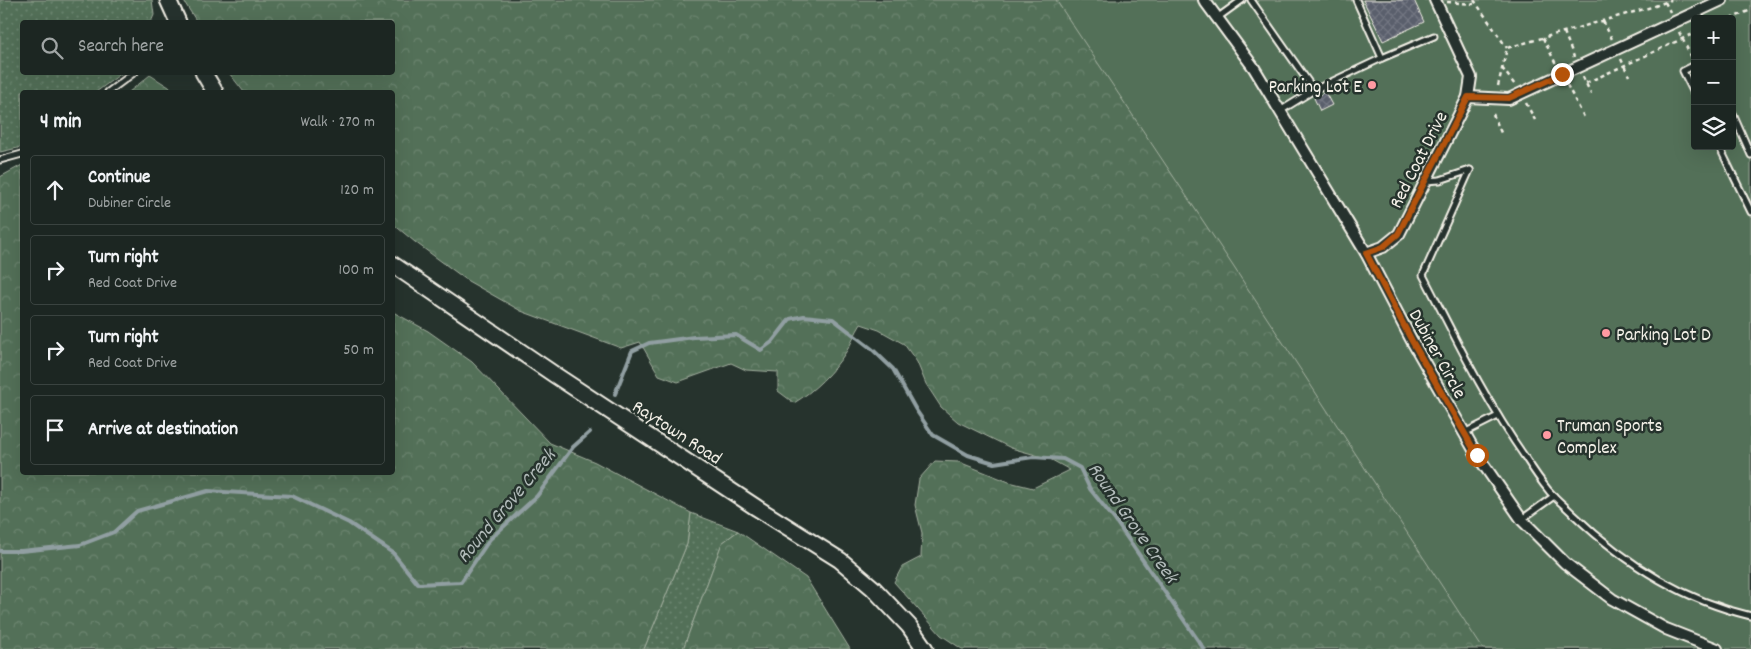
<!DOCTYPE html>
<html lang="en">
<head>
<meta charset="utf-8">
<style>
  :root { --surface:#1c2622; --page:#29322f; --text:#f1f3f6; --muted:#a0a5a5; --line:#3a4340 }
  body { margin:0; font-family:Dekko,sans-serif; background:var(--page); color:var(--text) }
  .controls { position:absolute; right:15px; top:15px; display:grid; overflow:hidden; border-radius:5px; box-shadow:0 5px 20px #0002 }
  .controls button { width:45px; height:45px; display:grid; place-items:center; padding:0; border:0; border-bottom:1px solid var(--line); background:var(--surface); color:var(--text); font:25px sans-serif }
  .stop { position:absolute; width:15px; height:15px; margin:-11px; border:4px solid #b45309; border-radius:50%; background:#fff }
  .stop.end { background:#b45309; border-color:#fff; box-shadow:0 1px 5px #0008 }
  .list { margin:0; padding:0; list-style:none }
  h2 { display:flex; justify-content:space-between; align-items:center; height:65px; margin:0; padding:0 20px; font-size:21px }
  h2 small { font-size:16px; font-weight:400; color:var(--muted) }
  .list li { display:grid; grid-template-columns:32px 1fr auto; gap:15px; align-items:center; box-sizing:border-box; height:70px; margin:0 10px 10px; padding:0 10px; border:1px solid var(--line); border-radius:5px }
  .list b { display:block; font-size:19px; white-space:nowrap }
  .list p { margin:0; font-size:16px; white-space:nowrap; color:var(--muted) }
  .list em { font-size:16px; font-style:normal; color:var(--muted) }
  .icon { flex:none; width:28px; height:28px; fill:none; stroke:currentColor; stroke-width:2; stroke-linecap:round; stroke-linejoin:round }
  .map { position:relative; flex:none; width:1751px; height:649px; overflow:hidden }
  .search { position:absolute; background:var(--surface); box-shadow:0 5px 20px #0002; left:20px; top:20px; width:375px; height:55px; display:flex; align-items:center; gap:12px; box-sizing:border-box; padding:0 18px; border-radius:5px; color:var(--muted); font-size:19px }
  .panel { position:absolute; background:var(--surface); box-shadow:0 5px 20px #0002; left:20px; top:90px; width:375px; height:385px; border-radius:5px }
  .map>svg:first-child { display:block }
  .grass { fill:url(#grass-dots); stroke:#a4b0a0 }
  .forest { fill:url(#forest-crowns); stroke:#a4b0a0 }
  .pitch { fill:#537058; stroke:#a4b0a0; fill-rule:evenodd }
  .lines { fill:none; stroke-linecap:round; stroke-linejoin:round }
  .stream { stroke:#919fa2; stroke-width:4 }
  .building { fill:url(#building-cross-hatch); stroke:#f4f1e8 }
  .lane-casing { stroke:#f4f1e8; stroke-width:9 }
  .street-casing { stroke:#f4f1e8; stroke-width:14 }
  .secondary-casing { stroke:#f4f1e8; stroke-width:19 }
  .path { stroke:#f4f1e8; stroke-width:2.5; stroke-dasharray:4 4; stroke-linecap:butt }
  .lane { stroke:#26332d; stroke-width:5 }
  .street { stroke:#26332d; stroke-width:10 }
  .secondary { stroke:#26332d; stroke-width:15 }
  .route { stroke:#b45309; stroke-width:6 }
  .poi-dot { fill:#ff9aa2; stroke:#26332d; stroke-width:2 }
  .labels { text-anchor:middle; stroke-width:5; stroke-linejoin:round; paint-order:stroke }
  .poi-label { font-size:19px; fill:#f4f1e8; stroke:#26332d; text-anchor:start }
  .street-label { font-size:19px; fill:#f4f1e8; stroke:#26332d }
  .water-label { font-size:20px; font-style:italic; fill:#b2bbba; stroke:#26332d }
</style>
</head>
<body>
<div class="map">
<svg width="1751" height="649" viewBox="0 0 1751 649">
  <defs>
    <pattern id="grass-dots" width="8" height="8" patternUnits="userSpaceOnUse" patternTransform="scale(1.25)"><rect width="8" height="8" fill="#537058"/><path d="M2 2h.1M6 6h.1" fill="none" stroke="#6c8570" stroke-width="1.8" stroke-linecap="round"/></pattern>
    <pattern id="forest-crowns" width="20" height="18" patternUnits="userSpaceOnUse" patternTransform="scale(1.25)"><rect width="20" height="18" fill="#537058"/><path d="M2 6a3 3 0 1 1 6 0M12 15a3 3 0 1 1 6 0" fill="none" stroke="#6c8570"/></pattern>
    <pattern id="building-cross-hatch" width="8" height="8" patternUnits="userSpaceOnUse" patternTransform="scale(1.25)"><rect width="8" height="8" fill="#5a5e6c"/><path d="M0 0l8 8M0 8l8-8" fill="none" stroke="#727681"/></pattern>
  </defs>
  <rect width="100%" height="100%" fill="#26332d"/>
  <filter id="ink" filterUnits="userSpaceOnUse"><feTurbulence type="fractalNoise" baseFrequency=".02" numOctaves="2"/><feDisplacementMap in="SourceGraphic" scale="10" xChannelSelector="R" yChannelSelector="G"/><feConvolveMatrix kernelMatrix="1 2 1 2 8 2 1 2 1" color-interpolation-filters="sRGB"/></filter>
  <g filter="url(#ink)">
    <g class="grass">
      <path d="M0 0H152L154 15 151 22H22V72L122 73 96 92H22V145L18 148 0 152Z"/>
      <path d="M691 513 738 531 722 543 683 649H644L687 544Z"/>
    </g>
    <g class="forest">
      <path d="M183 0H1098L1599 649H962L941 635 894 582 902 567 921 557 922 533 915 505 919 479 935 461 959 462 1009 482 1033 488 1070 470 1050 459 1011 448 958 422 941 407 926 384 917 362 904 344 879 330 861 324C855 333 852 343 846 352 833 372 814 391 794 403L778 391V372L746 370 731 363 678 382 659 375 640 342 621 348 521 311 468 281 415 242 393 224 392 92H244L229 73 392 72V22H197Z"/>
      <path d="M150 75 169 87 173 92H129Z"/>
      <path d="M22 165V472H392L393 312 428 331 472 362 550 443 595 462 691 513 687 544 644 649H0V177Z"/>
      <path d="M738 531 806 578 850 649H683L722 543Z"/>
    </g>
    <path class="pitch" d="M1056 0H1751V649H1483L1233 266ZM1695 19H1732V146H1695Z"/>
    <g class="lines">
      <g class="stream">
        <path d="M615 394 632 351 649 343 694 337 736 335 761 350 772 342 790 319 804 316 833 319 872 349 893 369 916 410 933 435 968 455 994 463 1033 457 1063 459 1080 468 1090 489 1115 520 1204 649"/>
        <path d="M0 551H21L80 545 114 532 137 511 208 491 292 496 349 523 393 553 418 584 461 582 490 539 537 496 573 447 590 432"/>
      </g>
    </g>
    <g class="building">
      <path d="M1363 0H1414L1424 22 1383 41Z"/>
      <path d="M1325 92 1332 105 1320 111 1314 98Z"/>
    </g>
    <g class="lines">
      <g class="lane-casing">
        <g id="lane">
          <path d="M1251 0 1314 90 1382 58 1356 0"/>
          <path d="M1217 18 1242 0"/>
          <path d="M1382 58 1434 36"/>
          <path d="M1695 65 1683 71 1695 95"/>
          <path d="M108 92 135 72"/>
          <path d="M1280 111 1314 90"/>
          <path d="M1732 112 1751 155"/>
          <path d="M1719 146 1751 212"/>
          <path d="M0 160 22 154"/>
          <path d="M1470 170 1423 275C1455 337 1485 400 1525 457 1532 468 1540 480 1549 491 1556 499 1565 506 1573 514 1624 563 1682 600 1751 616"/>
          <path d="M1425 181 1440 180 1470 170"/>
          <path d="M1464 433 1498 416"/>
          <path d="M1522 519 1554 496"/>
        </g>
      </g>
      <g class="street-casing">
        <g id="street">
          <path d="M1204 0 1254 68 1366 253 1412 341 1477 455 1522 520 1565 563 1612 599 1666 629 1717 649"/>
          <path d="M1435 0 1471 77 1468 97"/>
          <path d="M1366 253 1383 247 1399 234 1468 97 1509 99 1722 0"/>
        </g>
      </g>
      <g class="secondary-casing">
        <g id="secondary">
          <path d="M168 0 178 22"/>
          <path d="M203 72 215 92"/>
          <path d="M392 264 555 375 757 508 840 560 873 588 909 626 925 649"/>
        </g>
      </g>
      <g class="path">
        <path d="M1474 0 1507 48"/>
        <path d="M1447 2 1474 4"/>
        <path d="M1665 2 1670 12"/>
        <path d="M1730 19 1751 10"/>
        <path d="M1603 21 1612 39"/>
        <path d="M1564 32 1574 57"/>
        <path d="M1679 32 1692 58"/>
        <path d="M1543 38 1557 66"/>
        <path d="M1621 59 1629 76"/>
        <path d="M1502 68 1515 85"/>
        <path d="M1583 77 1591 94"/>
        <path d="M1586 83 1695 33"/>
        <path d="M1567 85 1584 117"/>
        <path d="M1498 86 1507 48 1655 6 1671 0"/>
        <path d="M1526 103 1535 120"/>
        <path d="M1493 114 1502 135"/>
      </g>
      <use href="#lane" class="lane"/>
      <use href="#street" class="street"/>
      <use href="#secondary" class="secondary"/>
    </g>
  </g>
  <g class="lines" filter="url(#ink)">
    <path class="route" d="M1477 455 1412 341 1366 253 1383 247 1398 234 1468 97 1509 98 1562 74"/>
  </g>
  <g class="poi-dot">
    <circle cx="1372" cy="85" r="5"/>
    <circle cx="1606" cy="333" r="5"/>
    <circle cx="1547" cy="435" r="5"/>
  </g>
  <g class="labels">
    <g class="poi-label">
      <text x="1362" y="92" text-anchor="end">Parking Lot E</text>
      <text x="1616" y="340">Parking Lot D</text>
      <text x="1557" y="431">Truman Sports<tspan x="1557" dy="22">Complex</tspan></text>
    </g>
    <g class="street-label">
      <text transform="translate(1417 159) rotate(-63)" y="7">Red Coat Drive</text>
      <text transform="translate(1439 353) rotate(61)" y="7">Dubiner Circle</text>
      <text transform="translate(678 431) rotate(33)" y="7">Raytown Road</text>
    </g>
    <g class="water-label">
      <text transform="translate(505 505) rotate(-50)" y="7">Round Grove Creek</text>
      <text transform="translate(1134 522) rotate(55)" y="7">Round Grove Creek</text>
    </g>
  </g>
</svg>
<div class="controls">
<button>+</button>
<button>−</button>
<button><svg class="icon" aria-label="layers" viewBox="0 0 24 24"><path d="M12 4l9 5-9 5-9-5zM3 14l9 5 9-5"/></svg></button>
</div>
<div class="stop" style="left:1477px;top:455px"></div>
<div class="stop end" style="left:1562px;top:74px"></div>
<div class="search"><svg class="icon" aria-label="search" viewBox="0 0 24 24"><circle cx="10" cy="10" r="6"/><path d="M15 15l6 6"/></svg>Search here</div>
<section class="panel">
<h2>4 min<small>Walk · 270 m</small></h2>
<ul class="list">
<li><svg class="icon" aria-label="ahead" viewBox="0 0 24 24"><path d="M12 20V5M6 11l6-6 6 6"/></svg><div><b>Continue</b><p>Dubiner Circle</p></div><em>120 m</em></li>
<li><svg class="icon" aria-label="right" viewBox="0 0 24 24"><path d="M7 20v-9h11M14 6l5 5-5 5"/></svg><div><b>Turn right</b><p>Red Coat Drive</p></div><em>100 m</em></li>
<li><svg class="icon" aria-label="right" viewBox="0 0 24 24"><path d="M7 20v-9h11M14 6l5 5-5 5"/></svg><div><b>Turn right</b><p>Red Coat Drive</p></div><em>50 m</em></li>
<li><svg class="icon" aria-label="arrive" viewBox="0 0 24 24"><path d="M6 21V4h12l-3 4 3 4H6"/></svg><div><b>Arrive at destination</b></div></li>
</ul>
</section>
</div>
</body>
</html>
